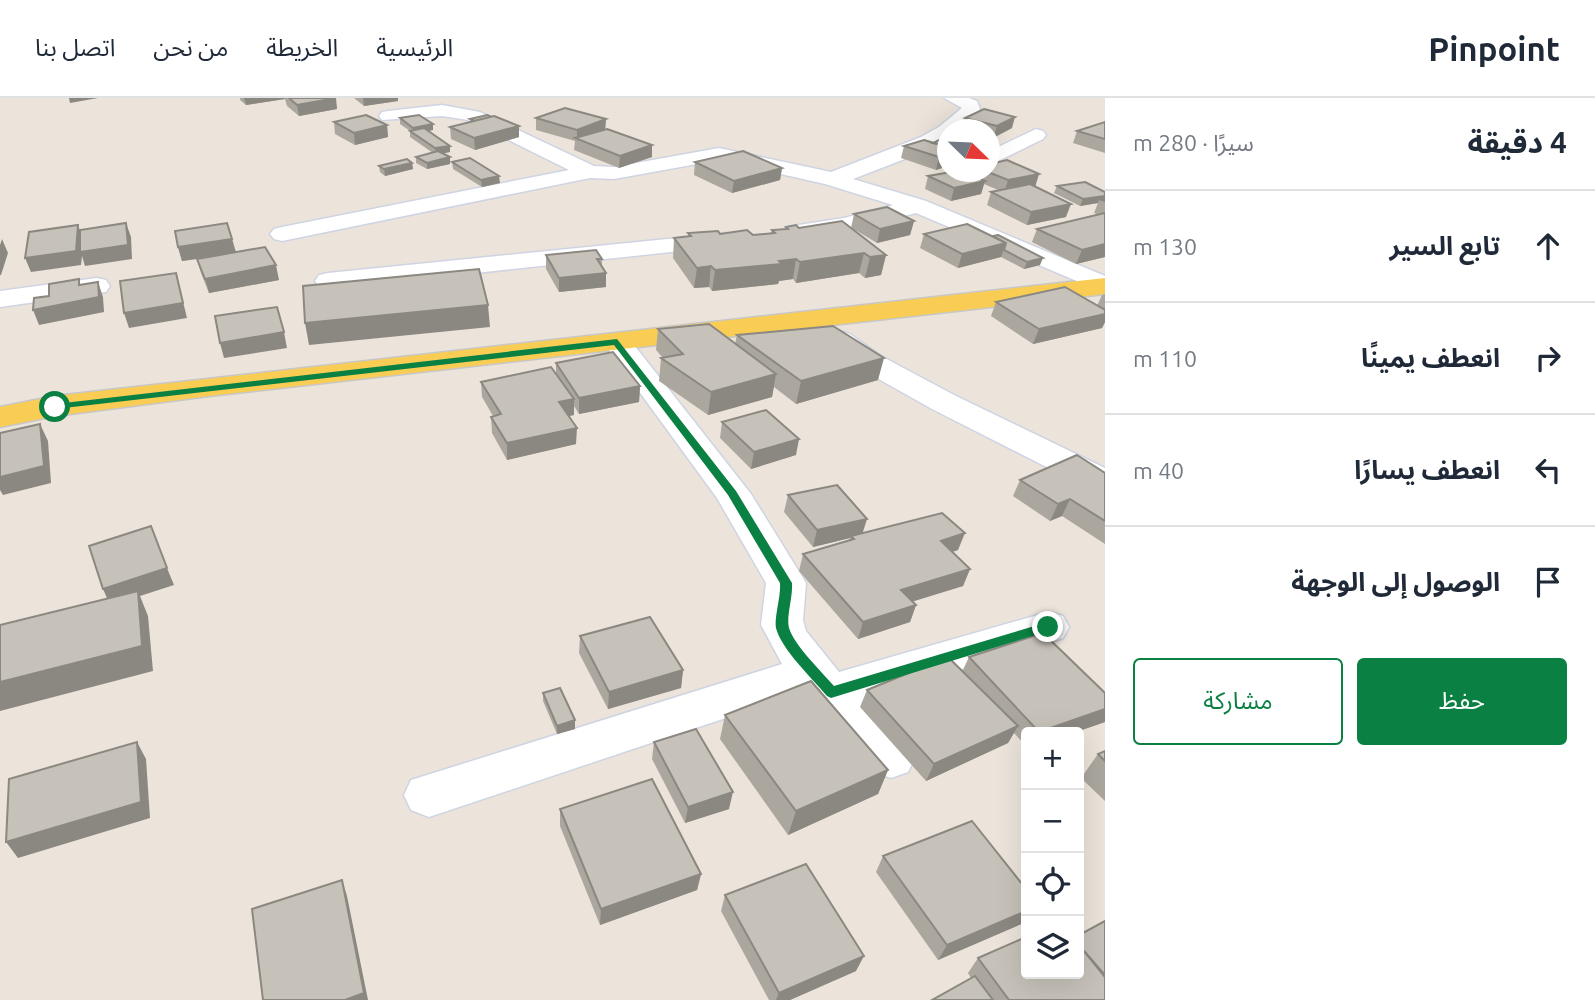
<!DOCTYPE html>
<html lang="ar">
<head>
<meta charset="utf-8">
<style>
  :root { --surface:#fff; --page:#f6f6f7; --text:#1f2937; --muted:#747a83; --line:#e0e1e3; --accent:#0b8043 }
  body { margin:0; font-family:Ubuntu,"Noto Sans Arabic",sans-serif; background:var(--page); color:var(--text); direction:rtl }
  .controls { position:absolute; right:21px; bottom:21px; display:grid; overflow:hidden; border-radius:7px; box-shadow:0 7px 28px #0002 }
  .controls button { width:63px; height:63px; display:grid; place-items:center; padding:0; border:0; border-bottom:2px solid var(--line); background:var(--surface); color:var(--text); font:35px sans-serif }
  .compass { position:absolute; left:937px; top:21px; width:63px; height:63px; border-radius:50%; background:var(--surface); box-shadow:0 7px 28px #0002; rotate:113deg }
  .stop { position:absolute; width:21px; height:21px; margin:-16px; border:5px solid #0b8043; border-radius:50%; background:#fff }
  .stop.end { background:#0b8043; border-color:#fff; box-shadow:0 2px 7px #0008 }
  .list { margin:0; padding:0; list-style:none }
  h2 { display:flex; justify-content:space-between; align-items:center; height:91px; margin:0; padding:0 28px; font-size:30px }
  h2 small { font-size:23px; font-weight:400; color:var(--muted) }
  .list li { display:grid; grid-template-columns:46px 1fr auto; gap:21px; align-items:center; box-sizing:border-box; height:112px; padding:0 28px; border-top:2px solid var(--line) }
  .list b { display:block; font-size:26px; white-space:nowrap }
  .list em { font-size:23px; font-style:normal; color:var(--muted) }
  .actions { display:flex; gap:14px; padding:21px 28px }
  .actions a { flex:1; padding:16px 0; border:2px solid var(--accent); border-radius:7px; text-align:center; font-size:24px; color:var(--accent) }
  .actions .main { background:var(--accent); color:#fff }
  .icon { flex:none; width:38px; height:38px; fill:none; stroke:currentColor; stroke-width:2; stroke-linecap:round; stroke-linejoin:round }
  .map { position:relative; flex:none; width:1105px; height:902px; overflow:hidden; direction:ltr }
  header { display:flex; align-items:center; gap:42px; box-sizing:border-box; height:98px; padding:0 35px; background:var(--surface); border-bottom:2px solid var(--line) }
  header strong { font-size:33px }
  nav { display:flex; gap:38px; margin-inline-start:auto; font-size:24px }
  main { display:flex }
  aside { flex:1; background:var(--surface) }
  .map>svg:first-child { display:block }
  .lines { fill:none; stroke-linecap:round; stroke-linejoin:round }
  .minor-casing { stroke:#cfd4e3; stroke-width:3 }
  .major-casing { stroke:#c7c7c7; stroke-width:3 }
  .minor { fill:#fff; fill-rule:evenodd }
  .major { fill:#f9cd53; fill-rule:evenodd }
  .wall { fill:#aba79f }
  .shaded-wall { fill:#8b8882 }
  .building { fill:#c7c2b9; stroke:#8b8882; stroke-width:2 }
  .route { fill:#0b8043 }
</style>
</head>
<body>
<header>
<strong>Pinpoint</strong>
<nav><a>الرئيسية</a><a>الخريطة</a><a>من نحن</a><a>اتصل بنا</a></nav>
</header>
<main>
<aside>
<h2>4 دقيقة<small>سيرًا · 280 m</small></h2>
<ul class="list">
<li><svg class="icon" aria-label="ahead" viewBox="0 0 24 24"><path d="M12 20V5M6 11l6-6 6 6"/></svg><div><b>تابع السير</b></div><em>130 m</em></li>
<li><svg class="icon" aria-label="right" viewBox="0 0 24 24"><path d="M7 20v-9h11M14 6l5 5-5 5"/></svg><div><b>انعطف يمينًا</b></div><em>110 m</em></li>
<li><svg class="icon" aria-label="left" viewBox="0 0 24 24"><path d="M17 20v-9H6M10 6l-5 5 5 5"/></svg><div><b>انعطف يسارًا</b></div><em>40 m</em></li>
<li><svg class="icon" aria-label="arrive" viewBox="0 0 24 24"><path d="M6 21V4h12l-3 4 3 4H6"/></svg><div><b>الوصول إلى الوجهة</b></div></li>
</ul>
<div class="actions"><a class="main">حفظ</a><a>مشاركة</a></div>
</aside>
<div class="map">
<svg width="1105" height="902" viewBox="0 0 1105 902">
  <rect width="100%" height="100%" fill="#ece4da"/>
  <g class="lines">
    <g class="minor-casing">
      <g id="minor">
        <path d="M944 0H969L977 3 980 11 960 32H948V40L915 57 853 81 926 103 1105 178V195L916 115 844 134 794 141 786 139 782 134 786 129 844 120 893 107 825 86 719 62 614 81 590 80 282 143 274 141 270 136 274 131 282 129 569 72 468 22 442 18 382 22 379 18 382 14 388 13 442 7 480 14 594 68 614 69 719 50 831 74 921 39 939 29 962 10Z"/>
        <path d="M1036 31 1043 33 1046 37 1043 41 990 67V53Z"/>
        <path d="M727 135 736 137 739 142 736 147 328 191 319 189 315 183 319 177 328 175Z"/>
        <path d="M97 180 106 182 110 188 106 194 0 209V193Z"/>
        <path d="M840 233 850 236 881 258 954 297 1105 370V395L1092 392 932 311 859 270 826 242 830 236Z"/>
        <path d="M617 235 627 238 751 396 806 485 803 522 806 533 839 574 1048 514 1063 518 1069 529 1063 540 865 601 908 646 915 660 908 674 891 680 874 674 804 594 429 719 411 712 404 697 411 682 782 566 761 527 766 485 717 400 603 244 607 238Z"/>
      </g>
    </g>
    <g class="major-casing">
      <path id="major" d="M1105 180V196L209 298 55 318 0 329V309L55 298Z"/>
    </g>
    <use href="#minor" class="minor"/>
    <use href="#major" class="major"/>
  </g>
  <g class="wall">
    <path d="M240 0H335L337 11 299 18 287 8 285 1 246 7 240 2Z"/>
    <path d="M354 0H398V3L364 8Z"/>
    <path d="M400 20 433 32 428 33 450 48V54L442 55 450 59V66L427 71 416 65V59L433 55 410 39V33L400 26Z"/>
    <path d="M536 20 606 21 605 31 652 59 619 70 574 52 575 43 536 32Z"/>
    <path d="M965 20 1012 30 993 40 990 39V32H961Z"/>
    <path d="M470 21 519 39 475 52 451 41 450 29 470 24Z"/>
    <path d="M334 24 387 27 388 39 355 47 335 36Z"/>
    <path d="M1105 24V55L1073 45 1077 33Z"/>
    <path d="M948 44V68L936 72 901 60 904 48Z"/>
    <path d="M452 64 500 85 482 89 453 71Z"/>
    <path d="M695 64 782 70 780 82 732 95 694 77Z"/>
    <path d="M412 65 413 71 385 78 380 74 379 68Z"/>
    <path d="M975 74 1039 76 1035 88 1066 119 1027 127 987 107 991 94 998 92 984 86 981 96 951 103 925 91 928 78H974Z"/>
    <path d="M1057 88 1105 94V159L1076 166 1032 144 1037 131 1097 116 1094 115 1098 105 1080 108 1054 95Z"/>
    <path d="M854 116 914 123 910 137 877 145 852 130 886 157 881 177 865 180 859 175 796 185 793 181 779 183 778 186 712 193 709 189 694 190 673 160 674 140 688 139V135L753 137 771 135 772 132 786 131V129L799 130H851Z"/>
    <path d="M967 126 1040 167 1024 171 1001 159 958 170 920 150 924 136Z"/>
    <path d="M232 141 236 154 279 182 209 195 201 175 197 161 182 163 178 149Z"/>
    <path d="M546 157 602 161V168L606 189 559 194 546 171Z"/>
    <path d="M1105 196V224L1102 230 1033 246 991 218 996 204 1097 208 1102 197Z"/>
    <path d="M658 231 735 246 737 237 878 282 796 306 774 289 772 299 708 317 659 283 661 260H663L656 252Z"/>
    <path d="M556 265 640 288 639 304 579 316 574 308V317L569 318 576 346 507 362 492 335 491 319 493 318 482 299 481 284 556 276Z"/>
    <path d="M722 324 796 357 751 371 720 340Z"/>
    <path d="M1105 375V446L1062 418 1050 423 1013 398 1020 382Z"/>
    <path d="M788 397 863 435 958 452 952 454 970 471 963 488 913 503 916 507 910 524 858 541 799 473 803 456 849 442 850 440 813 449 784 414Z"/>
    <path d="M580 538 683 572 681 590 608 611 579 555Z"/>
    <path d="M969 559 1105 624 1076 634H1026V648L1014 635 1008 645 926 683 860 609 867 592 962 574Z"/>
    <path d="M543 595 575 631 557 636 543 603Z"/>
    <path d="M725 617 888 672 878 696 788 737 720 641Z"/>
    <path d="M654 644 729 711 685 725 652 661Z"/>
    <path d="M1105 653V703L1081 680 1098 656Z"/>
    <path d="M560 711 701 776 697 792 600 827 560 728Z"/>
    <path d="M883 758 1026 791V824L938 862 876 774Z"/>
    <path d="M725 797 856 873 790 902H769L721 813Z"/>
    <path d="M1105 823V902H932L971 880 968 875 978 860 1026 876Z"/>
  </g>
  <g class="shaded-wall">
    <path d="M69 0H98L70 5Z"/>
    <path d="M244 0H285V1L246 7Z"/>
    <path d="M336 0 337 11 299 18 297 7Z"/>
    <path d="M363 0H398V3L364 8Z"/>
    <path d="M1015 19 1012 30 993 40 997 28Z"/>
    <path d="M606 21 605 33 577 41V32Z"/>
    <path d="M433 26V32L413 36V30Z"/>
    <path d="M387 27 388 39 355 47 354 35Z"/>
    <path d="M519 28V39L475 52 474 40Z"/>
    <path d="M652 47V59L619 70 620 58Z"/>
    <path d="M450 48V54L436 57 435 50Z"/>
    <path d="M948 57V68L936 72 939 59Z"/>
    <path d="M450 59V66L427 71V65Z"/>
    <path d="M412 65 413 71 385 78 384 71Z"/>
    <path d="M782 70 780 82 732 95 734 83Z"/>
    <path d="M1039 76 1035 89 1004 95 1008 82Z"/>
    <path d="M499 78 500 85 482 89 481 82Z"/>
    <path d="M985 83 981 96 951 103 954 90Z"/>
    <path d="M1105 98V104L1099 102 1098 105 1080 108 1083 101Z"/>
    <path d="M1071 106 1066 119 1027 127 1031 114Z"/>
    <path d="M914 123 910 137 877 145 880 131Z"/>
    <path d="M126 125 131 139 132 161 85 168 82 158 81 167 31 174 25 160 78 127 83 141Z"/>
    <path d="M2 141 8 155 1 177H0V147Z"/>
    <path d="M232 141 236 155 182 163 178 149Z"/>
    <path d="M1006 145 1001 159 958 170 962 156Z"/>
    <path d="M1105 146V159L1076 166 1082 152Z"/>
    <path d="M864 155 859 175 796 185 800 164Z"/>
    <path d="M886 157 881 177 865 180 870 159Z"/>
    <path d="M1043 160 1040 167 1024 171 1027 164Z"/>
    <path d="M796 161 793 181 779 183 778 186 712 193 715 172Z"/>
    <path d="M276 167 279 182 209 195 205 181Z"/>
    <path d="M711 168 709 189 694 190 697 170Z"/>
    <path d="M176 175 187 220 129 230 124 215Z"/>
    <path d="M606 175V189L559 194V180Z"/>
    <path d="M98 184 103 199 104 214 39 227 33 212Z"/>
    <path d="M488 207 490 229 309 247 305 225Z"/>
    <path d="M1105 216V224L1102 230 1033 246 1039 231Z"/>
    <path d="M284 234 287 250 224 260 220 245Z"/>
    <path d="M884 260 878 282 796 306 801 283Z"/>
    <path d="M776 276 772 299 708 317 711 294Z"/>
    <path d="M640 288 639 304 579 316V300Z"/>
    <path d="M574 301V317L559 320V304Z"/>
    <path d="M40 326 48 343 51 385 3 397 0 392V379Z"/>
    <path d="M577 330 576 346 507 362V345Z"/>
    <path d="M799 341 796 357 751 371 754 354Z"/>
    <path d="M1070 401 1062 418 1050 423 1058 406Z"/>
    <path d="M867 421 862 437 851 438 850 440 813 449 817 432Z"/>
    <path d="M965 435 958 452 934 460 941 443Z"/>
    <path d="M167 470 174 487 140 498 148 518 153 573 0 613V584L111 509 103 491Z"/>
    <path d="M970 471 963 488 895 509 901 492Z"/>
    <path d="M916 507 910 524 858 541 863 524Z"/>
    <path d="M683 572 681 590 608 611 609 594Z"/>
    <path d="M1105 611V624L1076 634H1039Z"/>
    <path d="M575 622V631L557 636V628Z"/>
    <path d="M1018 628 1008 645 926 683 934 666Z"/>
    <path d="M137 644 146 661 150 720 18 760 6 744Z"/>
    <path d="M888 672 878 696 788 737 796 713Z"/>
    <path d="M733 694 729 711 685 725 688 709Z"/>
    <path d="M701 776 697 792 600 827 601 811Z"/>
    <path d="M342 782 347 798 368 902H345Z"/>
    <path d="M1026 813V824L938 862 947 847Z"/>
    <path d="M864 858 856 873 790 902H776L779 895Z"/>
  </g>
  <g class="building">
    <path d="M289 0H336L297 7Z"/>
    <path d="M565 10 606 21 577 32 536 20Z"/>
    <path d="M984 11 1015 19 997 28 965 20Z"/>
    <path d="M366 17 387 27 354 35 334 24Z"/>
    <path d="M419 17 433 26 413 30 400 20Z"/>
    <path d="M487 17 492 19 475 23 470 21Z"/>
    <path d="M494 18 519 28 474 40 450 29Z"/>
    <path d="M1105 24V41L1077 33Z"/>
    <path d="M424 30 450 48 435 50 410 33Z"/>
    <path d="M607 31 652 47 620 58 575 40Z"/>
    <path d="M924 42 948 49V57L939 59 904 48Z"/>
    <path d="M939 42 948 44V48L933 45Z"/>
    <path d="M438 53 450 59 427 65 416 59Z"/>
    <path d="M743 53 782 70 734 83 695 64Z"/>
    <path d="M470 60 499 78 481 82 452 64Z"/>
    <path d="M407 61 412 65 384 71 379 68Z"/>
    <path d="M1007 62 1039 76 1008 82 988 74H990V66Z"/>
    <path d="M951 74H962L985 83 954 90 928 78Z"/>
    <path d="M1085 84 1105 94V98L1083 101 1057 88Z"/>
    <path d="M1030 86 1071 106 1031 114 991 94Z"/>
    <path d="M887 109 914 123 880 131 854 116Z"/>
    <path d="M1105 115V146L1082 152 1037 131Z"/>
    <path d="M842 123 886 157 870 159 864 155 800 164 796 161 779 163 782 166 715 172 711 168 697 170 674 140 691 138 688 135 718 133 720 136 747 132 753 137 775 135 772 132 788 131 786 129 796 127 799 130Z"/>
    <path d="M126 125 128 147 80 154V132Z"/>
    <path d="M227 125 232 141 178 149 175 133Z"/>
    <path d="M967 126 1006 145 962 156 924 136Z"/>
    <path d="M78 127 76 153 25 160 29 134Z"/>
    <path d="M998 137 1043 160 1027 164 1004 152 1006 145 993 138Z"/>
    <path d="M265 149 276 167 205 181 197 161Z"/>
    <path d="M596 152 602 161H597L606 175 559 180 546 157Z"/>
    <path d="M479 171 488 207 305 225 303 188Z"/>
    <path d="M176 175 183 205 124 215 120 183Z"/>
    <path d="M79 181V187L98 184 99 199 33 212 34 200 49 198V186Z"/>
    <path d="M1065 189 1105 212V216L1039 231 996 204Z"/>
    <path d="M277 209 284 234 220 245 215 218Z"/>
    <path d="M709 226 776 276 711 294 661 260 683 256 658 231Z"/>
    <path d="M833 228 884 260 801 283 737 237Z"/>
    <path d="M613 254 640 288 579 300 556 265Z"/>
    <path d="M551 269 574 301 559 304 577 330 507 345 491 319 501 316 481 284Z"/>
    <path d="M766 312 799 341 754 354 722 324Z"/>
    <path d="M40 326 44 368 0 379V335Z"/>
    <path d="M1077 357 1105 375V423L1070 401 1058 406 1020 382Z"/>
    <path d="M837 387 867 421 817 432 788 397Z"/>
    <path d="M942 415 965 435 941 443 970 471 901 492 916 507 863 524 803 456 854 441 851 438Z"/>
    <path d="M151 428 167 470 103 491 89 448Z"/>
    <path d="M138 493 142 548 0 584V527Z"/>
    <path d="M650 519 683 572 609 594 580 538Z"/>
    <path d="M1043 535 1105 595V611L1039 634 969 559Z"/>
    <path d="M948 559 1018 628 934 666 867 592Z"/>
    <path d="M811 583 888 672 796 713 725 617Z"/>
    <path d="M560 590 575 622 557 628 543 595Z"/>
    <path d="M696 631 733 694 688 709 654 644Z"/>
    <path d="M137 644 141 704 6 744 9 681Z"/>
    <path d="M1105 653V663L1098 656Z"/>
    <path d="M652 681 701 776 601 811 560 711Z"/>
    <path d="M972 723 1026 791V813L947 847 883 758Z"/>
    <path d="M806 766 864 858 779 895 725 797Z"/>
    <path d="M342 782 364 895 345 902H263L252 811Z"/>
    <path d="M1105 823V877L1084 853 1105 879V902H1009L978 860 1026 839V876H1079V837Z"/>
    <path d="M975 878 993 902H932Z"/>
  </g>
  <path class="route" d="M617 241 736 393 792 485C793 499 786 519 789 530 794 547 822 574 834 588L1048 524 1054 529 1052 532 831 600 827 598C813 581 781 551 776 530 774 519 781 499 780 485L728 397 614 247 55 311 50 309 55 306Z"/>
</svg>
<div class="controls">
<button>+</button>
<button>−</button>
<button><svg class="icon" aria-label="locate" viewBox="0 0 24 24"><circle cx="12" cy="12" r="6"/><path d="M12 2v4M12 18v4M2 12h4M18 12h4"/></svg></button>
<button><svg class="icon" aria-label="layers" viewBox="0 0 24 24"><path d="M12 4l9 5-9 5-9-5zM3 14l9 5 9-5"/></svg></button>
</div>
<svg class="compass" viewBox="-18 -18 36 36"><path d="M0-13l5 13h-10z" fill="#e53935"/><path d="M0 13l5-13h-10z" fill="#747a83"/></svg>
<div class="stop" style="left:55px;top:309px"></div>
<div class="stop end" style="left:1048px;top:529px"></div>
</div>
</main>
</body>
</html>
